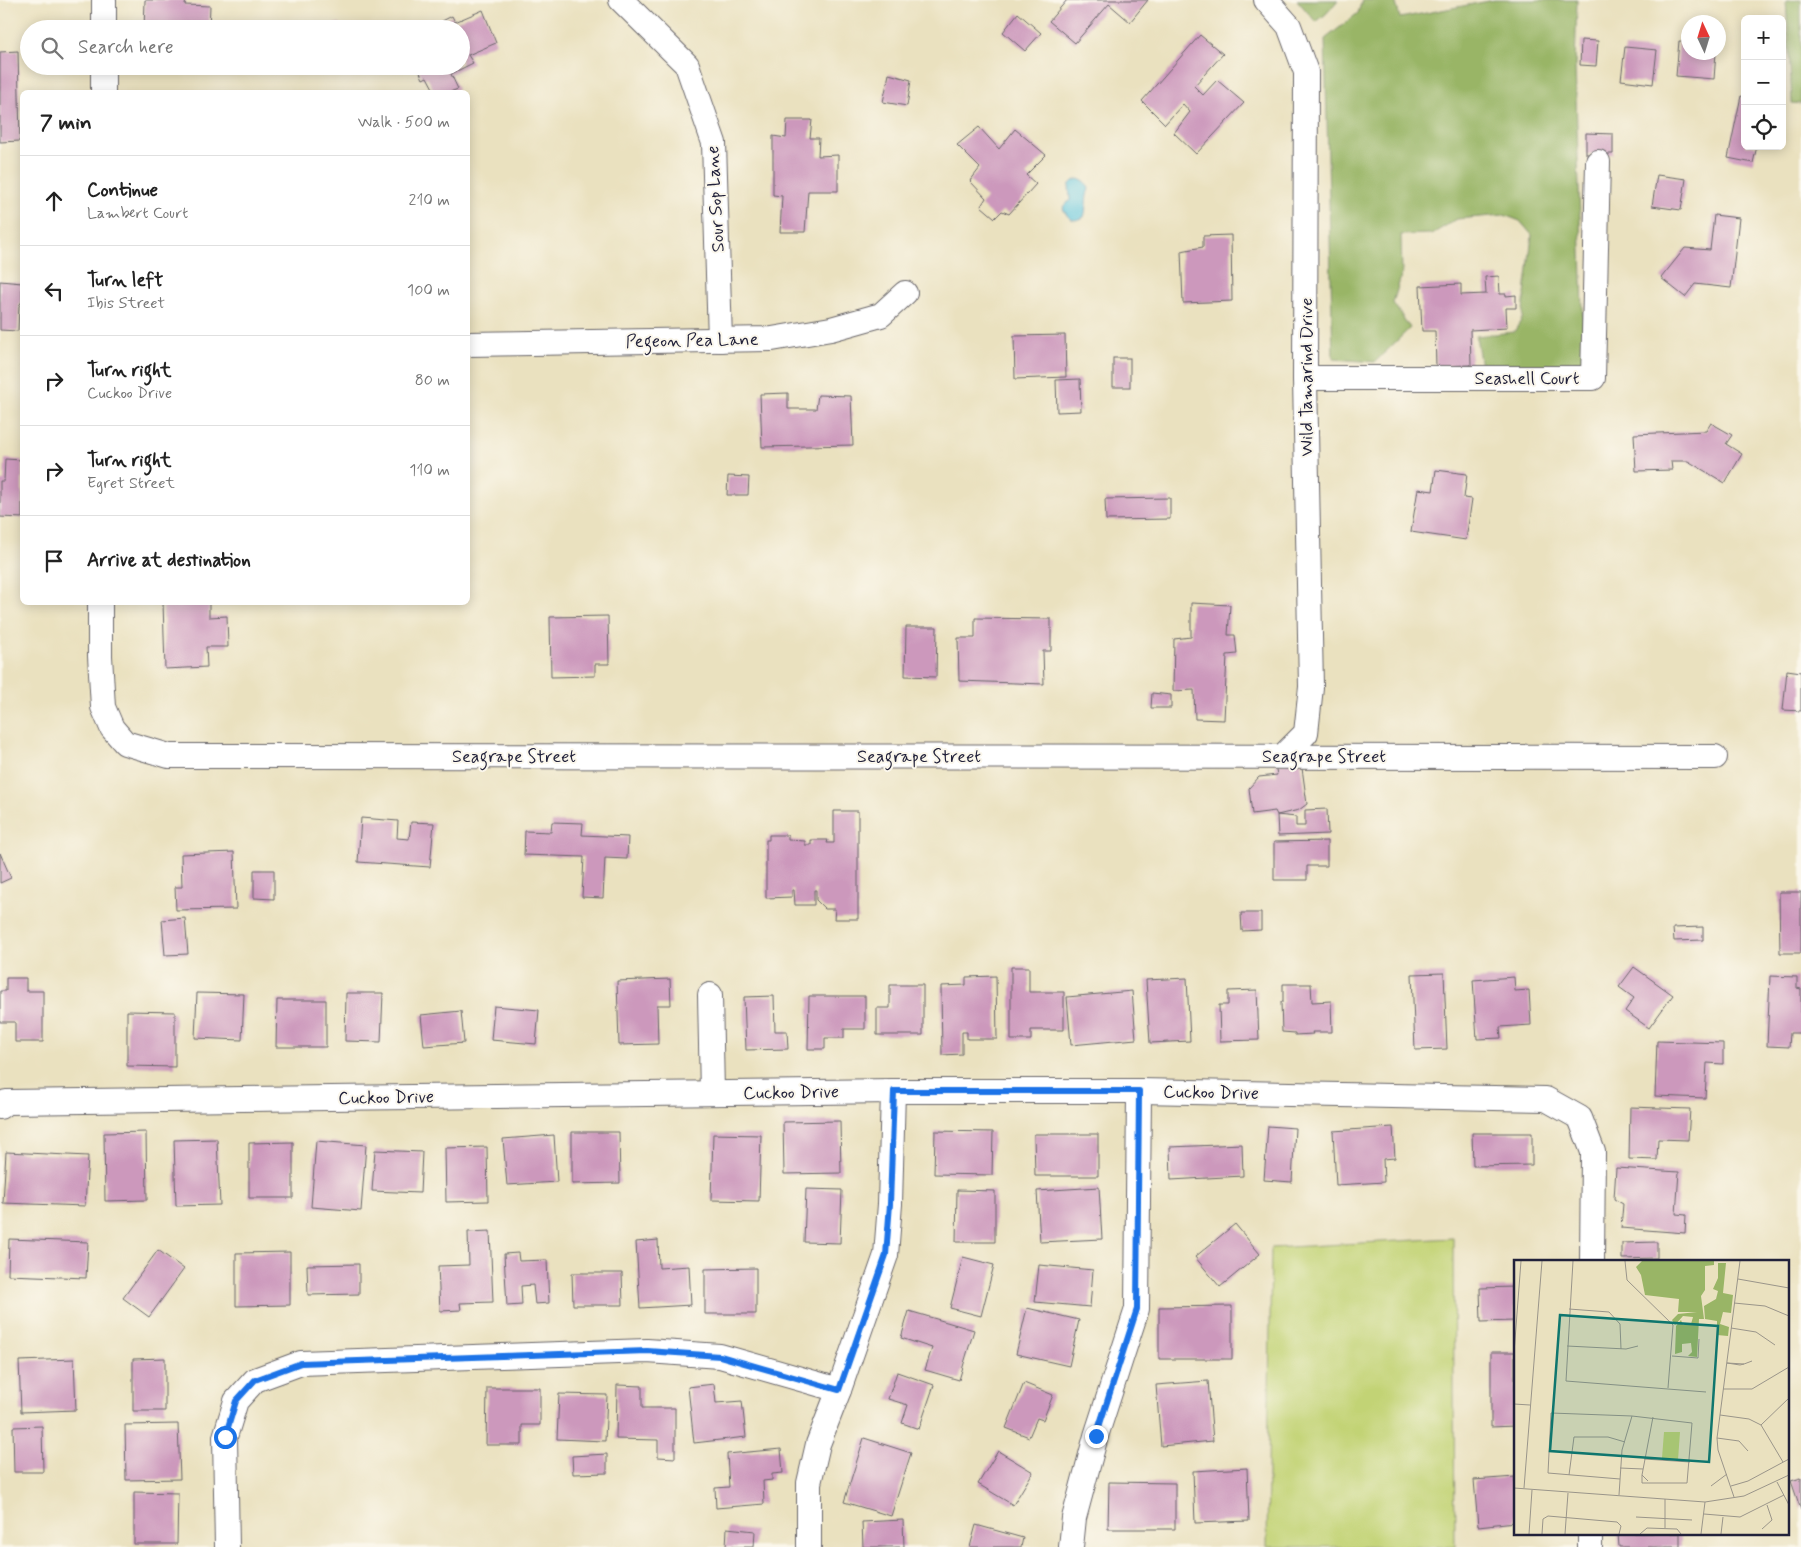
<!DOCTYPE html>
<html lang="en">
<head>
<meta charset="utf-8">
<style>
  :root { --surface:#fff; --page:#f2f2f2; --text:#222; --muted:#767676; --line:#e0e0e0 }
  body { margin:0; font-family:Mynerve,sans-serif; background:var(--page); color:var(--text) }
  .controls { position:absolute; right:15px; top:15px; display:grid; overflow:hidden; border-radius:8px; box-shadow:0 2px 12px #0003 }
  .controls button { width:45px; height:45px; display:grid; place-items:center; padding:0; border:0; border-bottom:1px solid var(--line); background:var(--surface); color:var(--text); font:25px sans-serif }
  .compass { position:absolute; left:1681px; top:15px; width:45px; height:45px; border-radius:50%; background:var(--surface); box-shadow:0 2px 12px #0003; rotate:356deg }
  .stop { position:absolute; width:15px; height:15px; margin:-11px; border:4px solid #1a73e8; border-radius:50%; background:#fff }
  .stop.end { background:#1a73e8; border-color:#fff; box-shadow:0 1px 5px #0008 }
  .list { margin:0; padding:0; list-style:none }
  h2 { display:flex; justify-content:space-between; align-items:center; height:65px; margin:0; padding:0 20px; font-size:21px }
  h2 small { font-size:16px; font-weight:400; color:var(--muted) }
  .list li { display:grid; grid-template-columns:32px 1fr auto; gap:15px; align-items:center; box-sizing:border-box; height:90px; padding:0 20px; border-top:1px solid var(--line) }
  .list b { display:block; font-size:19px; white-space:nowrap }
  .list p { margin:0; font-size:16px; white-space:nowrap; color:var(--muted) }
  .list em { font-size:16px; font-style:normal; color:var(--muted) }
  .icon { flex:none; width:28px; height:28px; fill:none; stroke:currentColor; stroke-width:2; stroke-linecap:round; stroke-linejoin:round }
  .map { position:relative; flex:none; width:1801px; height:1547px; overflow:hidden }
  .search { position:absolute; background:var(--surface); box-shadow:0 2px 12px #0003; left:20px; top:20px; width:450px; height:55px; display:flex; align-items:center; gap:12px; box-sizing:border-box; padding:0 18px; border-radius:28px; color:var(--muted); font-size:19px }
  .panel { position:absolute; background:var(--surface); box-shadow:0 2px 12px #0003; left:20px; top:90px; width:450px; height:515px; border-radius:8px }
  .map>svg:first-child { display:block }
  .green { fill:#c2d375; stroke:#727a58 }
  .forest { fill:#99b566; stroke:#5e6c50 }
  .water { fill:#5dc4db; stroke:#40738b }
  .building { fill:#cc98bc }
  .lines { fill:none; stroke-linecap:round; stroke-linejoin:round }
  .minor-casing { stroke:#686569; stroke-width:26 }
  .minor { stroke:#fff; stroke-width:24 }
  .route { stroke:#1a73e8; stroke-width:6 }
  .labels { text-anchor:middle; stroke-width:4; stroke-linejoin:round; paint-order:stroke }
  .street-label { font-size:18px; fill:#22223b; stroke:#fbf7ec }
  .inset-road { fill:none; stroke:#9a958a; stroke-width:1 }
  .view { fill:#0f766e; fill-opacity:0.15; stroke:#0f766e; stroke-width:2.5 }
  .inset-edge { fill:none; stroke:#22223b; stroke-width:2.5 }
</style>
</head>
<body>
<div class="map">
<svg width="1801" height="1547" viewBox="0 0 1801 1547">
  <rect width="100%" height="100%" fill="#fbf7ec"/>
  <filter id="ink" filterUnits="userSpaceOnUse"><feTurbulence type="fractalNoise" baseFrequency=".02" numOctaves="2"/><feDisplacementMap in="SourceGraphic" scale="10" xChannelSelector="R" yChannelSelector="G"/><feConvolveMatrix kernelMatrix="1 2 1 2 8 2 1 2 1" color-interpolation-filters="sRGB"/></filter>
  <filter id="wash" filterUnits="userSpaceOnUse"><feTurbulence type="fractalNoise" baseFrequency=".0096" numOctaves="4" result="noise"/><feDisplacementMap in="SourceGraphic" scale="20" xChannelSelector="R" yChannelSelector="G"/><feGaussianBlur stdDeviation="1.12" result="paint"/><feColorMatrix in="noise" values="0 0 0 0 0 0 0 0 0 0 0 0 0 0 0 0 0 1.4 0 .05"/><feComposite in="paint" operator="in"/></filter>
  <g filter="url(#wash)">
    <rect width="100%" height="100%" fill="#eae1bf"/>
    <path class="green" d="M1453 1238 1455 1547H1267L1271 1248Z"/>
    <g class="forest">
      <path d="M1297 0H1338L1326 14 1316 22Z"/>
      <path d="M1362 0H1395L1400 18 1494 0H1577L1575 66 1585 372 1481 367 1476 336 1514 332 1522 319 1532 235 1520 221 1504 215 1457 219 1432 234 1401 235 1402 273 1393 303 1410 328 1375 362 1333 359 1325 39 1358 13Z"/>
      <path d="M1786 0H1801V104L1792 103Z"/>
    </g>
    <path class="water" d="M1078 179C1084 181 1087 183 1089 189 1085 198 1087 208 1084 217 1073 223 1068 219 1063 208L1070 200 1069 185 1073 181Z"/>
    <g id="blocks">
      <g class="building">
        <path d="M145 0H186L185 5 210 6 209 29H144Z"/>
        <path d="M1067 0H1148L1130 22 1109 4 1075 43 1049 21Z"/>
        <path d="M483 10 496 43 468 55 473 63 451 74 458 89 450 92H435L427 77 423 79 417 66H461V29H427L452 16 455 22Z"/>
        <path d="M1018 13 1041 33 1025 51 1003 32Z"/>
        <path d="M340 23 341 29H315V28Z"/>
        <path d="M1200 35 1223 54 1194 86 1203 95 1217 80 1244 103 1196 154 1174 133 1190 112 1183 104 1165 124 1142 101Z"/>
        <path d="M1581 40 1598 41 1596 66 1580 65Z"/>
        <path d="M1679 41 1688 42V52H1716L1714 79 1676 76Z"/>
        <path d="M1625 47 1657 50 1653 84 1621 80Z"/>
        <path d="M18 51 20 141 0 142V52Z"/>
        <path d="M889 74 911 80 907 106 883 102Z"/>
        <path d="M1741 96 1745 97V146H1757L1753 163 1728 158Z"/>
        <path d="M787 120H812L810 138H819L818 156 838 155V191H808L805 232H780L782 196 773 195V136L786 138Z"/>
        <path d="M979 127 999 149 1015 129 1046 155 1026 175 1036 184 1009 214 1002 211 995 218 981 206 986 198 970 181 980 168 957 145Z"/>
        <path d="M1586 133 1613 134V154H1586Z"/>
        <path d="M1657 175 1686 179 1681 210 1652 206Z"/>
        <path d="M1714 215 1739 218 1731 288 1695 284 1685 297 1661 278 1685 248 1710 250Z"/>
        <path d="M1231 235 1232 301 1183 303 1181 251 1203 247V236Z"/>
        <path d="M1499 276 1500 294H1506V296L1516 295V308H1506L1507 328 1470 330 1471 365 1436 366 1435 331H1422L1420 286 1461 284V295L1486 294 1485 277Z"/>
        <path d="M0 281 22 283V301L19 306 18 331 0 330Z"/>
        <path d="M1065 335 1066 377 1015 379 1014 336Z"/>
        <rect x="1113" y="358" width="17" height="29"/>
        <path d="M1080 379 1081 411 1057 412 1056 380Z"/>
        <path d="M788 393V409H816L818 395 851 396 853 445 762 447 760 394Z"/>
        <path d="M1711 423 1732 435 1726 444 1742 454 1725 483 1688 461H1671L1672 470 1636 471 1634 434 1706 431Z"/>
        <path d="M5 459 22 460V518L0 517V481H4Z"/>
        <path d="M1436 470 1467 474 1464 498 1472 499 1466 540 1411 532 1418 489 1433 491Z"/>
        <path d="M728 476 749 477 748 495H727Z"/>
        <path d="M1170 498V519L1106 520 1105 499Z"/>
        <path d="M163 602H209V617L227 616 228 647H206L207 667 165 669Z"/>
        <path d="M1191 603 1230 605 1228 635H1235L1237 654 1227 655 1224 720 1195 719 1194 690 1173 691 1174 639 1191 637Z"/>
        <path d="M608 616 609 664H595V676L551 677 550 617Z"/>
        <path d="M975 618 1051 619V651H1043L1044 684 959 681 958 638H975Z"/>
        <path d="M906 627H937L936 677 905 676Z"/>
        <path d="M1787 670 1801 672V711L1783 710Z"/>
        <path d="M1152 693 1171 695V708H1151Z"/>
        <path d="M1301 761 1307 804 1299 810 1277 815 1275 811 1252 814 1249 788 1259 777 1277 775 1275 764Z"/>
        <path d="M1327 809 1328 834 1278 836 1277 815 1296 817V826H1305V810Z"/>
        <path d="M834 811H858V919H834L835 909H825L816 900V890H814V905H795L794 890H792V897L766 898V840H769V835H788V840L805 841V845H811V840H828L827 843H834Z"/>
        <path d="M361 818 398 821 397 838 409 839 411 822 434 823 430 867 358 862Z"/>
        <path d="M552 822 583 823 582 835 628 837 627 859 605 858 603 898 582 897 584 857 524 855 525 831 551 832Z"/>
        <path d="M1327 841V866H1307V880H1274V842Z"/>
        <path d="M234 852 236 909 176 910 175 887H182L181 854Z"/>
        <path d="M0 853 11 878 0 883Z"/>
        <path d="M254 870H274V899L254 898Z"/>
        <path d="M1779 892H1801V953H1780Z"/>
        <path d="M1241 913H1261V930L1242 931Z"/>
        <path d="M185 918 188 954 165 955 162 920Z"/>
        <path d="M1703 927V940L1674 941 1673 928Z"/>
        <path d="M1011 967H1029V992H1064V1030H1031V1040H1011Z"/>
        <path d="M1634 967 1673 995 1649 1028 1625 1011 1634 998 1619 987Z"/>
        <path d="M1444 973 1447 1049 1415 1050 1412 974Z"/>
        <path d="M996 976 997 1039H967V1032H962V1054L942 1055 941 986 966 985V977Z"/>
        <path d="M1770 976 1797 977V988L1801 989V1033H1790L1789 1047 1767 1046Z"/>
        <path d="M1514 977 1515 991 1529 990 1531 1025 1500 1027 1501 1038 1477 1039 1473 980Z"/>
        <path d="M6 978H26V991H43V1042H15V1022H0V991H6Z"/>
        <path d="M1187 978 1190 1041 1150 1043 1146 980Z"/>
        <path d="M670 979 671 1005H657L658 1044 619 1045 617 981Z"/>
        <path d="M1283 984H1311L1312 1002 1331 1001 1332 1032H1312L1313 1034 1295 1035V1033L1282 1032 1281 1002H1283Z"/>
        <path d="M890 985H923V1035H877V1008H890Z"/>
        <path d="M1257 990 1259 1040 1220 1041 1219 1005H1228V991Z"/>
        <path d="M1132 991 1136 1039 1071 1045 1067 997Z"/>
        <path d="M197 993 244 994 242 1040 195 1038Z"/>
        <path d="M346 993H383L381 1042 345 1041Z"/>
        <path d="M774 996 775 1031H787L788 1049 746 1050 744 997Z"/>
        <path d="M809 996H865V1029H844V1038H825V1049H808Z"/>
        <path d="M277 1000H326V1047H276Z"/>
        <path d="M494 1006 539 1010 536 1044 491 1040Z"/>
        <path d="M127 1011 175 1012V1067L127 1066Z"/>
        <path d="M461 1011 464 1043 424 1046 421 1015Z"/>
        <path d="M1657 1041 1723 1043V1064L1707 1063 1705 1098 1655 1096Z"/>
        <path d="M1630 1107 1690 1109 1688 1140 1658 1139 1657 1160 1629 1159Z"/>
        <path d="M840 1121 841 1173 784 1174 783 1122Z"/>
        <path d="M1268 1126 1295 1128 1292 1182 1264 1180Z"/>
        <path d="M1393 1127 1395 1158 1383 1159 1384 1182 1336 1185 1333 1131Z"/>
        <path d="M935 1131 993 1132 992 1175 934 1174Z"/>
        <path d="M146 1132 147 1200 105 1201 104 1133Z"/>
        <path d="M572 1132H619L620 1183 572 1184Z"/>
        <path d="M1472 1133H1532V1165L1473 1166Z"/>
        <path d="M713 1134 761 1135 759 1201 711 1200Z"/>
        <path d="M1034 1134H1098V1176H1035Z"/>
        <path d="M554 1135 557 1182 507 1185 503 1139Z"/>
        <path d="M217 1139 220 1205 176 1206 174 1140Z"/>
        <path d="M316 1141 366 1145 361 1211 311 1207Z"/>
        <path d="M293 1142V1198H249V1143Z"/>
        <path d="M1242 1144 1243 1176 1171 1180 1170 1147Z"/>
        <path d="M487 1147 488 1201 446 1202 445 1148Z"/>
        <path d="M375 1150 422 1152 420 1193 372 1191Z"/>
        <path d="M6 1152 88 1156 85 1206 3 1203Z"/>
        <path d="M1616 1168 1679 1172 1676 1214 1686 1215 1685 1233 1621 1228 1623 1204 1614 1199Z"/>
        <path d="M1099 1187 1102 1239 1040 1242 1037 1191Z"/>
        <path d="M806 1189 842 1190 840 1243 804 1242Z"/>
        <path d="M957 1190 995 1191V1242H956Z"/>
        <path d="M1235 1224 1260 1254 1220 1287 1195 1257Z"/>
        <path d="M490 1231 493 1302 460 1303 461 1310 440 1311 438 1266 469 1265 468 1232Z"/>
        <path d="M9 1239 88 1242 86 1278 8 1275Z"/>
        <path d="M658 1240 659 1268 689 1266 691 1305 640 1308 636 1242Z"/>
        <path d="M1657 1242V1258L1622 1259V1243Z"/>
        <path d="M158 1250 184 1269 149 1317 123 1298Z"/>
        <path d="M290 1252V1305L236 1306V1253Z"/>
        <path d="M518 1253 519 1261 547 1260 549 1303 535 1304 533 1285 521 1286 522 1305 507 1306 504 1254Z"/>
        <path d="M963 1257 994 1265 981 1316 950 1308Z"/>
        <path d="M359 1264V1294L308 1295 307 1265Z"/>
        <path d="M1039 1265 1093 1270 1090 1307 1035 1302Z"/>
        <path d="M756 1268V1314H705V1269Z"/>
        <path d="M572 1273H622L623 1305H573Z"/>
        <path d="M1515 1287V1321L1481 1322 1480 1288Z"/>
        <path d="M1232 1306V1359H1159V1307Z"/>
        <path d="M1027 1308 1079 1320 1069 1366 1016 1354Z"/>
        <path d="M909 1311 974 1330 959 1380 925 1370 932 1348 901 1338Z"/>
        <path d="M1491 1352H1515V1426L1491 1427Z"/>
        <path d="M165 1358V1411H133V1359Z"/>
        <path d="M74 1359 76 1410 21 1412 19 1361Z"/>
        <path d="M897 1372 934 1385 919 1429 902 1423 908 1405 888 1399Z"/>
        <path d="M1208 1381 1213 1441 1161 1446 1156 1385Z"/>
        <path d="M1024 1383 1053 1395 1043 1420 1037 1418 1029 1437 1006 1428Z"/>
        <path d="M714 1384 716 1403 742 1401 746 1437 694 1443 688 1387Z"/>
        <path d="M617 1385 642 1386V1408H675V1458L658 1457V1440L616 1439Z"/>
        <path d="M487 1388H540V1425H522V1445H486Z"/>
        <path d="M559 1394 607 1395 605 1441 557 1439Z"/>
        <path d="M178 1424 180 1479 126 1480 125 1425Z"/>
        <path d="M42 1426 43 1472H14L13 1427Z"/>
        <path d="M864 1438 911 1453 891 1516 844 1502Z"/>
        <path d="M781 1449 783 1473 772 1474V1480L763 1481 764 1504 716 1508 715 1488 729 1487 727 1454Z"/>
        <path d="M998 1451 1033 1472 1013 1505 978 1484Z"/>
        <path d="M607 1454V1473L573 1474 572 1456Z"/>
        <path d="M1247 1468 1249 1521 1195 1523 1193 1471Z"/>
        <path d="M1515 1477V1522L1478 1526 1474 1480Z"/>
        <path d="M1801 1478V1510L1791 1481Z"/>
        <path d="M1109 1482 1175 1483V1529H1108Z"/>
        <path d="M134 1492 178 1493 177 1544H134Z"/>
        <path d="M903 1520 904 1547H863L862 1522Z"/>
        <path d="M976 1525 1023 1538 1021 1547H970Z"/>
        <path d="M727 1528 755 1531 754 1547H726Z"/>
        <path d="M1618 1533H1680V1547H1619Z"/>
      </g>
    </g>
  </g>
  <g filter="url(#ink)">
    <use href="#blocks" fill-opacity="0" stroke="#686569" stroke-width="1"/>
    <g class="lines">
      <g class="minor-casing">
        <g id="minor">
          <path d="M621 0 687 65 714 143 720 340"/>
          <path d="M1266 0 1289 26 1306 72 1305 378 1311 687 1306 733 1283 756"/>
          <path d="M104 29V0"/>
          <path d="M103 92V66"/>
          <path d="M468 344 772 339 831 329 881 315 905 293"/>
          <path d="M1305 378H1593L1598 162"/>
          <path d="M100 602V656L103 707 112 728 125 743 169 756 1715 757"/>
          <path d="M710 995 712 1093"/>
          <path d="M0 1107 6 1102 893 1091H1139L1546 1099 1580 1118 1593 1152 1592 1261"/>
          <path d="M227 1547 225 1437 236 1401 255 1380 301 1363 647 1351 720 1356 839 1390"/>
          <path d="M809 1547V1483L818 1444 839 1390 886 1255 890 1204 893 1091"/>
          <path d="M1071 1547 1074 1518 1096 1436 1137 1309 1139 1091"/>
          <path d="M1590 1547V1533"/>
        </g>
      </g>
      <use href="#minor" class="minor"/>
    </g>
  </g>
  <g class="lines" filter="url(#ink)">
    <path class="route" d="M225 1437 236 1401 255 1380 301 1363 647 1351 720 1356 839 1390 886 1255 890 1204 894 1091H1139L1137 1309 1096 1436"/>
  </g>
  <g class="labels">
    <g class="street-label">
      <text transform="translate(715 199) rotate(-93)" y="6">Sour Sop Lane</text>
      <text transform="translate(692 340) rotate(-1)" y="6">Pegeon Pea Lane</text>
      <text transform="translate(1306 377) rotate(-90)" y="6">Wild Tamarind Drive</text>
      <text x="1527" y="384">Seashell Court</text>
      <text x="514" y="762">Seagrape Street</text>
      <text x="919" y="762">Seagrape Street</text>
      <text x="1324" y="762">Seagrape Street</text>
      <text transform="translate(791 1092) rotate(-1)" y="6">Cuckoo Drive</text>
      <text transform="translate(1211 1092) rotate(1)" y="6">Cuckoo Drive</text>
      <text transform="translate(386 1097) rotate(-1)" y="6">Cuckoo Drive</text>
    </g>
  </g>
  <g transform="translate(1514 1260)">
    <rect width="275" height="275" fill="#eae1bf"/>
    <path d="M150 172H166L164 200 148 198Z" fill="#c2d375"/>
    <path d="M128 1H200V5L191 6V30L187 36 190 59H185L183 97 174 96 178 92 177 83 168 84V92L161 94 162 66 167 60 169 65 177 64 179 57 169 56 161 65 158 60 164 54 183 52H164L165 39 131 35 127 15 122 7ZM204 3H212L209 33 219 35 217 53 209 52 206 64 215 67 214 76 203 75V61L191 59 190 46 202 39 204 31 199 29 204 18Z" fill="#99b566"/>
    <path class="inset-road" d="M59 1 52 121 192 132M111 1 113 20 159 65 154 128M224 19 275 28M220 43 251 46 275 56M55 49 95 52 106 64 107 89M217 68 242 72 261 85M53 86 112 89 124 86M0 93 7 1M158 96 184 98 185 79M230 104 213 103 226 105 230 104 238 101M209 129H238L275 107M0 144 16 145M206 155 235 159 247 165 269 202M247 165 275 138M203 178 225 181 234 191M130 199 176 202M106 208 129 209M55 215 60 177H94L111 182M106 219 34 213 37 153 118 156 178 163 173 223H128V215M134 221 128 215 139 157M263 222 275 245M197 226 213 214M217 226 234 221 275 199M0 228 191 242 230 236 275 215M10 228 28 1M105 235 108 190 118 156M220 237 204 190 203 178 226 1M190 254 226 257 270 235M122 257 178 260M151 268V239M248 269 258 260 253 245M15 274 18 230M28 274 29 259 34 256 103 262 107 266 105 274M51 274 54 233M126 274 133 268 163 269 167 274M187 274 191 242M207 274 209 257"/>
    <path class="view" d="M46 55 204 66 195 202 36 191Z"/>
    <rect width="275" height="275" class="inset-edge"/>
  </g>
</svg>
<div class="controls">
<button>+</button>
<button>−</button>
<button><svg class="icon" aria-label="locate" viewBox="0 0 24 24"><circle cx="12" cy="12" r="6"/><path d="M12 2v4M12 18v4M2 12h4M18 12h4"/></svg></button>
</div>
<svg class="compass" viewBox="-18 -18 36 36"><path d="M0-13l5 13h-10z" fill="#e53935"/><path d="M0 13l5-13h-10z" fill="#767676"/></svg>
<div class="stop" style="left:225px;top:1437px"></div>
<div class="stop end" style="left:1096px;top:1436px"></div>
<div class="search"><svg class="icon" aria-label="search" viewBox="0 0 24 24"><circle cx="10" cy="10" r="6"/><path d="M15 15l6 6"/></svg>Search here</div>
<section class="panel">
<h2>7 min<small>Walk · 500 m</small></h2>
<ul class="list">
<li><svg class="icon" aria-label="ahead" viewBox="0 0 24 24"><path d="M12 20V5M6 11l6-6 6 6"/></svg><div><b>Continue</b><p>Lambert Court</p></div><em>210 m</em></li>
<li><svg class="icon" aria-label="left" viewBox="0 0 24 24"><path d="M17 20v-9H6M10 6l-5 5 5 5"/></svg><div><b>Turn left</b><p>Ibis Street</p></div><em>100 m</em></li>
<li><svg class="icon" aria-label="right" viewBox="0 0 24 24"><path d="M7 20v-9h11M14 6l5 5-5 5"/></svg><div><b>Turn right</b><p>Cuckoo Drive</p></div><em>80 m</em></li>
<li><svg class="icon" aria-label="right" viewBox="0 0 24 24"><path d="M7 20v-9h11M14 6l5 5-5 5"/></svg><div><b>Turn right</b><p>Egret Street</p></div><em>110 m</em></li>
<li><svg class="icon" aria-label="arrive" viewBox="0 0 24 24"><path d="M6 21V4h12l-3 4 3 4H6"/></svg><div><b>Arrive at destination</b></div></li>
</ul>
</section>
</div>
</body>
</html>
